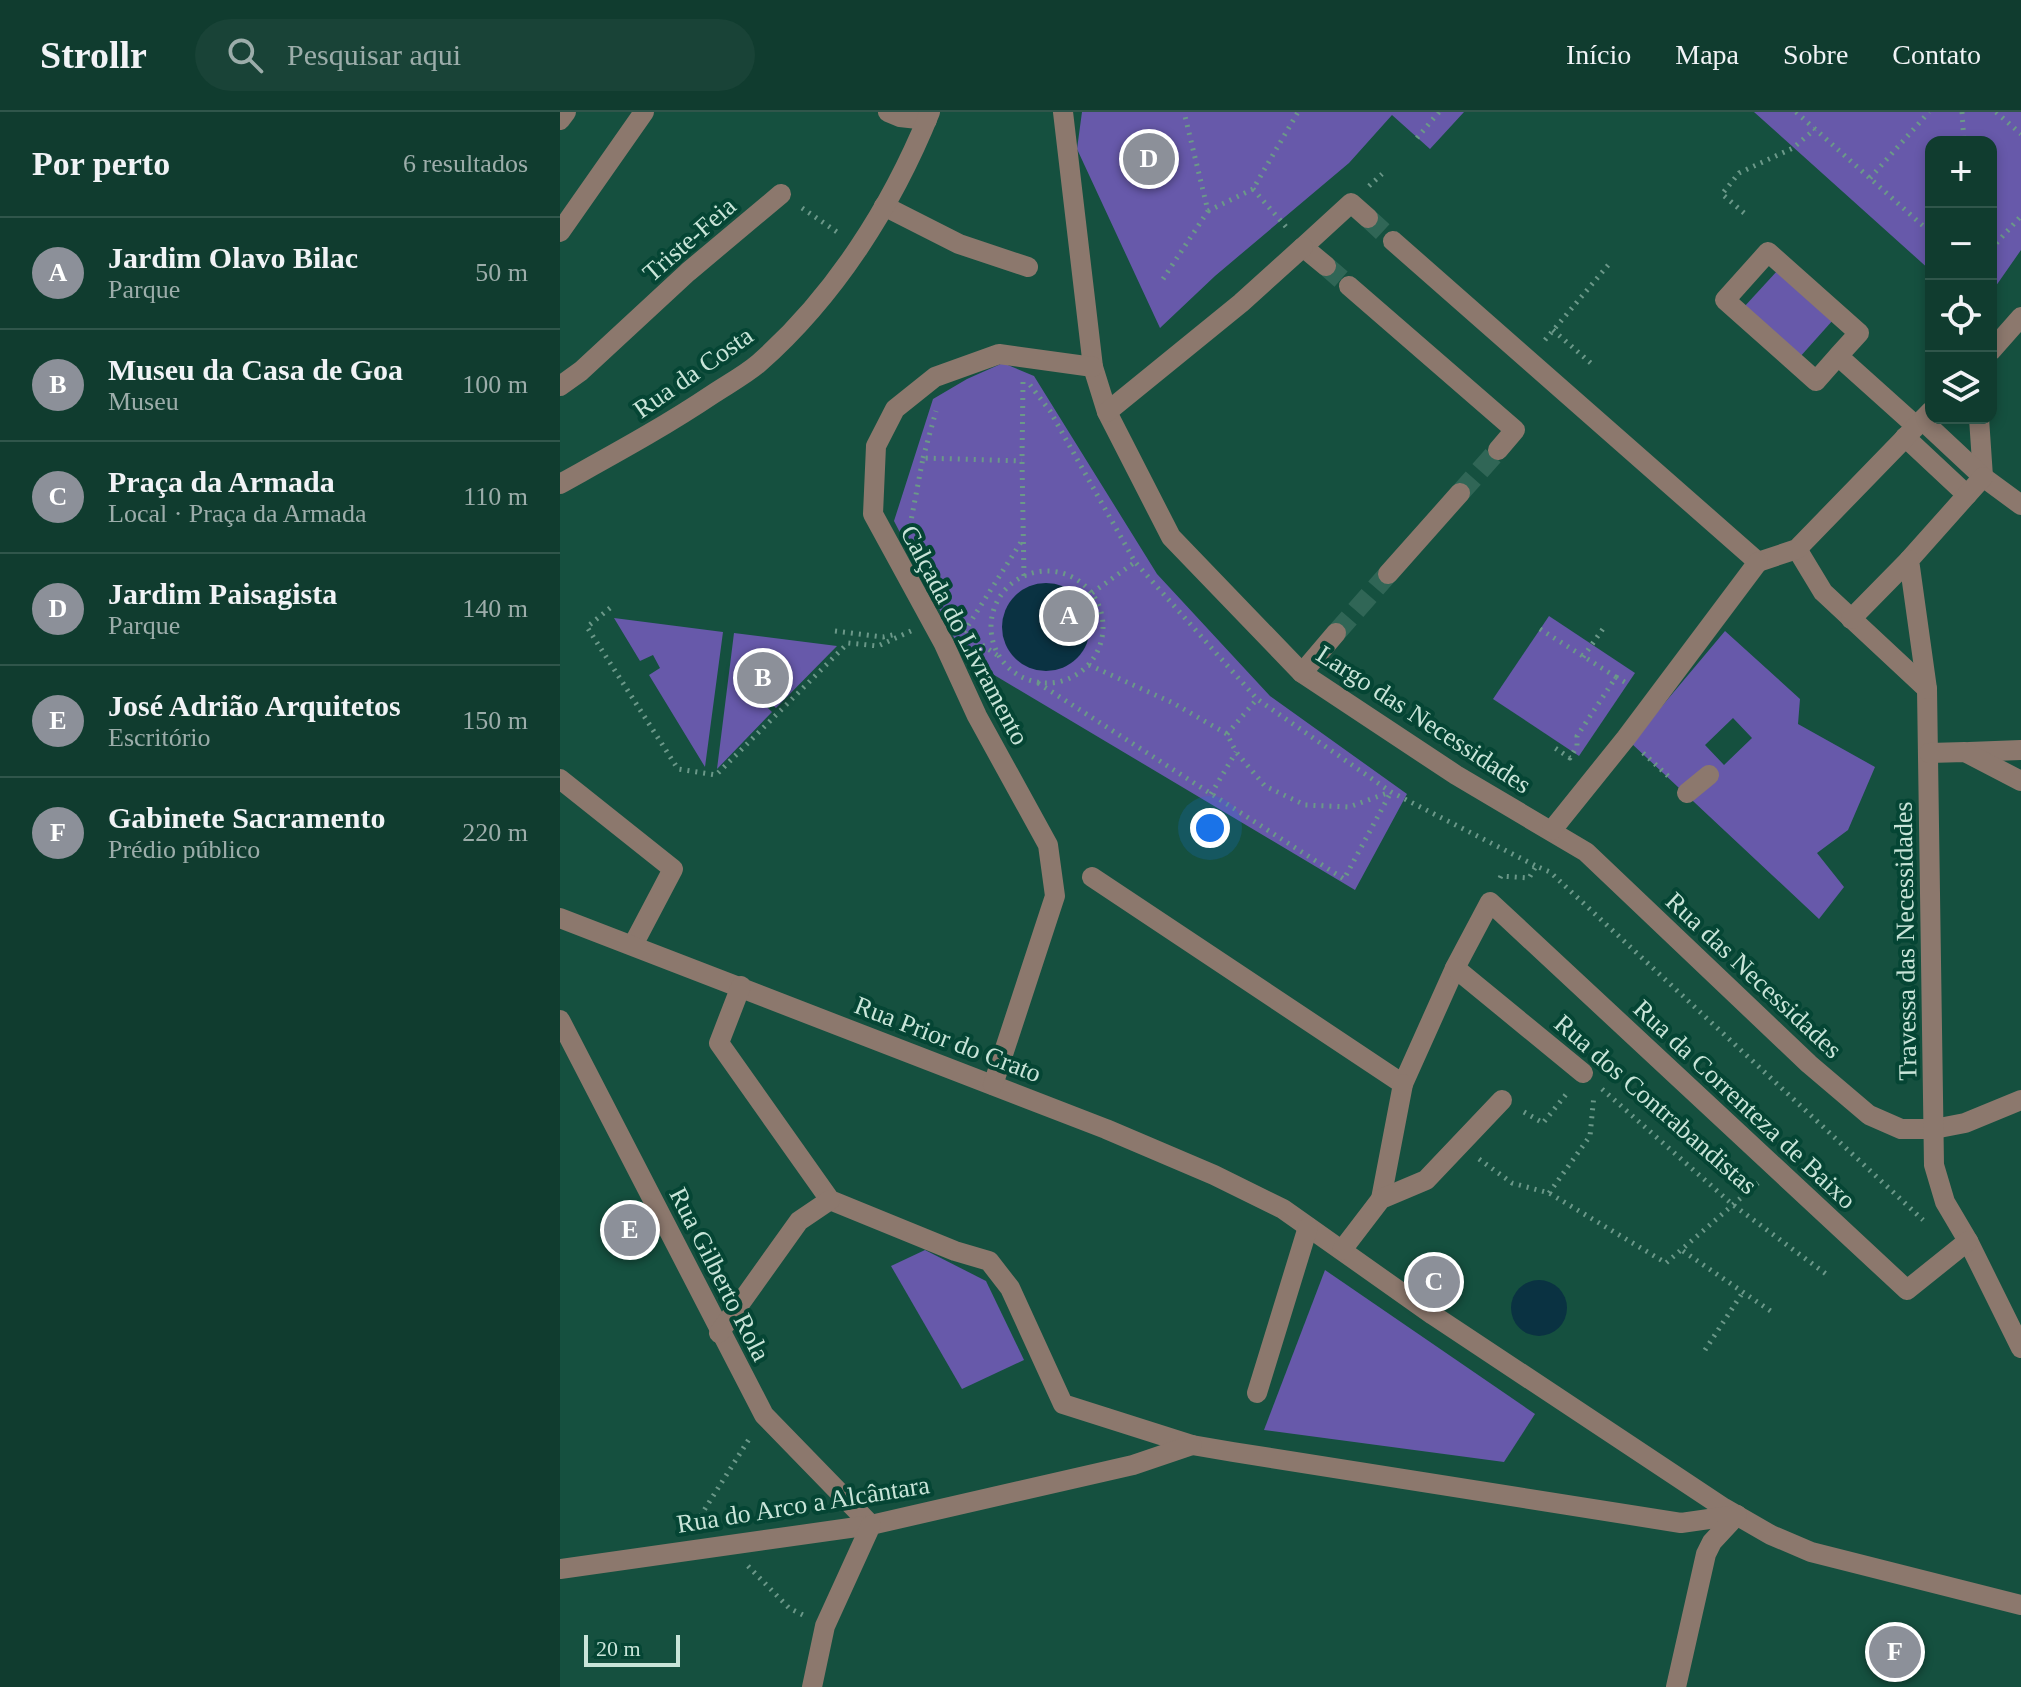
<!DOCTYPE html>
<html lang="pt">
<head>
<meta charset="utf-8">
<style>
  :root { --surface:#103c2f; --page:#194337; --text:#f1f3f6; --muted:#9cadaa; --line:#30564b; --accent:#8c9099 }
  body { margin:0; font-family:"Times New Roman",serif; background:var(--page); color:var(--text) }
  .controls { position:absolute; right:24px; top:24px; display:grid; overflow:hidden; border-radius:16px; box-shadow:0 4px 12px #0003 }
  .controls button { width:72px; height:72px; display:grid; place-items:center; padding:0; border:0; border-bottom:2px solid var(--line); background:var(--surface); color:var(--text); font:40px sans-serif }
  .scale { position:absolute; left:24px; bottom:20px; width:96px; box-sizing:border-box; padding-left:8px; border:4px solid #c9e5d9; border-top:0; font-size:22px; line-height:28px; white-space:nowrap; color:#c9e5d9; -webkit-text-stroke:6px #054534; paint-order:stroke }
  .you { position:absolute; left:650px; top:716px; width:28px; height:28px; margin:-20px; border:6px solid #fff; border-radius:50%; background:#1a73e8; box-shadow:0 0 0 12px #1a73e833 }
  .badge { display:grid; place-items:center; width:52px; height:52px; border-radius:50%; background:var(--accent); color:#fff; font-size:26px; font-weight:700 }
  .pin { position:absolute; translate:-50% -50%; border:4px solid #fff; box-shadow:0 2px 8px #0006 }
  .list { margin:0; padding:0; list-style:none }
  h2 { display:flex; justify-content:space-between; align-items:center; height:104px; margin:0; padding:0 32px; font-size:34px }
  h2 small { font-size:26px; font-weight:400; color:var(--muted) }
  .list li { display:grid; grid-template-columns:52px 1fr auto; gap:24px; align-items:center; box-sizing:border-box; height:112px; padding:0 32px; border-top:2px solid var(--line) }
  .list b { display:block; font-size:30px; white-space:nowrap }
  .list p { margin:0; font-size:26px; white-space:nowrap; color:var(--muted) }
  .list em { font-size:26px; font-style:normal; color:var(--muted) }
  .icon { flex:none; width:44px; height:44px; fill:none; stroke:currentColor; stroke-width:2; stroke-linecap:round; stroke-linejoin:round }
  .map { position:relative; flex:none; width:1461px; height:1575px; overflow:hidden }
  header { display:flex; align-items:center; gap:48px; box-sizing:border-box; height:112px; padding:0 40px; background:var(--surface); border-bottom:2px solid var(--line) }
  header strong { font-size:38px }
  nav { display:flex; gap:44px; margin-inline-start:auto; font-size:28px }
  .search { width:560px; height:72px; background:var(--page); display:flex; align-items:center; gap:20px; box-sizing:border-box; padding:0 28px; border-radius:44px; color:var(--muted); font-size:30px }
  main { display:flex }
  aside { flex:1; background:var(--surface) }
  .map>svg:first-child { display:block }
  .green { fill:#6759aa; fill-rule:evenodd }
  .water { fill:#0a3242 }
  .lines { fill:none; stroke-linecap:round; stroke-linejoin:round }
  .minor-tunnel { stroke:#306656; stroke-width:20; stroke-dasharray:20 10; stroke-linecap:butt }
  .path { stroke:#6b9889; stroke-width:5; stroke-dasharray:2 6; stroke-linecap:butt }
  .minor { stroke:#8c786d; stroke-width:20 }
  .labels { text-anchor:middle; stroke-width:8; stroke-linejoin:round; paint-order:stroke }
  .street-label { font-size:26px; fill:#c9e5d9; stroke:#054534 }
</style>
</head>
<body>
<header>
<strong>Strollr</strong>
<div class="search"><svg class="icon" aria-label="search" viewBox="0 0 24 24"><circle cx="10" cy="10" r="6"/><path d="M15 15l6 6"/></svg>Pesquisar aqui</div>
<nav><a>Início</a><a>Mapa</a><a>Sobre</a><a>Contato</a></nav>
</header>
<main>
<aside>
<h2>Por perto<small>6 resultados</small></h2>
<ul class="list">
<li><span class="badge">A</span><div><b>Jardim Olavo Bilac</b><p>Parque</p></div><em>50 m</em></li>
<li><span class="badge">B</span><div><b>Museu da Casa de Goa</b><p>Museu</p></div><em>100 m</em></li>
<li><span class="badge">C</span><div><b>Praça da Armada</b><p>Local · Praça da Armada</p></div><em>110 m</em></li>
<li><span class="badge">D</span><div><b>Jardim Paisagista</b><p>Parque</p></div><em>140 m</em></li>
<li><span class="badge">E</span><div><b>José Adrião Arquitetos</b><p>Escritório</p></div><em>150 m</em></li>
<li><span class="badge">F</span><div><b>Gabinete Sacramento</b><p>Prédio público</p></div><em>220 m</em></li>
</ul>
</aside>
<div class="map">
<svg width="1461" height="1575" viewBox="0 0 1461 1575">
  <rect width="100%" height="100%" fill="#15503f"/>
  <g class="green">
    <path d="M522 0H904L870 37 832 3 789 51 655 164 600 216 517 37Z"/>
    <path d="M1194 0H1461V138L1431 181V30H1371V159Z"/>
    <path d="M1218 158 1273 208 1239 246 1184 195Z"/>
    <path d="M443 251 474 264 597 462 710 584 847 682 795 778 404 545 334 409 373 287 407 267Z"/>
    <path d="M989 504 1075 561 1019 644 933 587Z"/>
    <path d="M54 506 163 520 145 655 89 563 100 556 93 543 80 549Z"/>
    <path d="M1165 519 1240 587 1238 612 1315 655 1288 718 1257 741 1284 775 1259 807 1071 631ZM1173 606 1192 626 1164 653 1145 633Z"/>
    <path d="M174 521 277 534 216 596 201 582 197 585 212 600 157 657Z"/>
    <path d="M365 1138 426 1169 464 1248 402 1277 331 1154Z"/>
    <path d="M765 1158 975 1302 944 1350 704 1318Z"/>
  </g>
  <g class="water">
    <circle cx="486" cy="515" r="44"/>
    <circle cx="979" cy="1196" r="28"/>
  </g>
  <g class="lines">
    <g class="minor-tunnel">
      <path d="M808 106 833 129"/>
      <path d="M766 154 789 174"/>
      <path d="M900 381 938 338"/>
      <path d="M776 521 828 462"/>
    </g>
    <g class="path">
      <path d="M1236 0 1371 121"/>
      <path d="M1402 0 1404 30"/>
      <path d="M1436 0 1461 22"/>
      <path d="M857 26 879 0"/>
      <path d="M1310 66 1369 0"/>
      <path d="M809 74 822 62"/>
      <path d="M693 77 727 116"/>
      <path d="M242 96 280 122"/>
      <path d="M648 99 693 77 738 0"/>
      <path d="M1184 101 1162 82 1179 61 1233 36 1255 17"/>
      <path d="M1431 137 1461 104"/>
      <path d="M603 167 648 99 624 0"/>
      <path d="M993 218 1034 254"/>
      <path d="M985 228 1049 152"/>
      <path d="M463 270 462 349 464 464"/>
      <path d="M470 273 490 299 575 450 697 587 831 680 976 754"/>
      <path d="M363 346 376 299"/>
      <path d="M350 414 363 346 462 349"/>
      <circle cx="487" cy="515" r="56"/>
      <path d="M532 481 575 450"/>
      <path d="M50 496 27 515 118 657 156 663 288 531 318 534 351 519"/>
      <path d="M980 517 1056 565 1017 624V634L1010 646 995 636"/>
      <path d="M275 519 323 525 337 522"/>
      <path d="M404 520 463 427"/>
      <path d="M409 524 437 543"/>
      <path d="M1023 545 1045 514"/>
      <path d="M529 553 613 591 667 622 676 640 705 674 745 693 789 695 830 680"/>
      <path d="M1056 565 1068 572"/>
      <path d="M478 571 784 767 831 680"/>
      <path d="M667 622 697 587"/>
      <path d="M1083 641 1108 664"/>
      <path d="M651 682 676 640"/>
      <path d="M940 766 941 764 969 766 976 754 990 760 1363 1108"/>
      <path d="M1042 977 1172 1092 1266 1162"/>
      <path d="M964 1000 983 1011 1008 980"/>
      <path d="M919 1047 952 1071 989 1081 1106 1151 1198 1071"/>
      <path d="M989 1081 1030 1024 1034 983"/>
      <path d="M1123 1139 1212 1200"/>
      <path d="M1145 1238 1183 1180"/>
      <path d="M136 1411 191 1324"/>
      <path d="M188 1454 229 1496 243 1503"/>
    </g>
    <g class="minor">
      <path d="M328 0 340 5 367 8"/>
      <path d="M503 0 533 255 547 300 611 425 742 561 896 663 1026 740 1249 952 1309 1003 1341 1017H1374L1405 1011 1461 988"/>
      <path d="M0 8 6 0"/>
      <path d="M324 94 399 132 468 155"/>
      <path d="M0 120 84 0"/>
      <path d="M833 129 1198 450"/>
      <path d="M766 154 743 135 791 91 808 106"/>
      <path d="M789 174 955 318 938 338"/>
      <path d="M1431 239 1461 205"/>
      <path d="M1278 244 1299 221 1208 140 1165 188 1256 269 1278 244 1356 314"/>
      <path d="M0 274 21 259 128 160 221 82"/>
      <path d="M547 300 681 191 743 135"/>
      <path d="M1419 306 1423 365"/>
      <path d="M1362 308 1423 365 1461 393"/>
      <path d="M1345 325 1407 383"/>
      <path d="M1423 365 1349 448 1367 577 1374 1053 1385 1090 1408 1129 1461 1236"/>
      <path d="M0 372C52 343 104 315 153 282 168 272 185 263 199 251 275 184 332 94 370 0"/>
      <path d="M1237 437 1263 480 1367 577"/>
      <path d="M1198 450 1237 437 1371 299"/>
      <path d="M828 462 900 381"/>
      <path d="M1291 507 1349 448"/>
      <path d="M742 561 776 521"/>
      <path d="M1409 640 1461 638"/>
      <path d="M1369 641 1405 640 1461 669"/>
      <path d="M0 667 113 757 73 833"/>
      <path d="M1127 681 1149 663"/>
      <path d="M992 718 1066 626 1198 450"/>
      <path d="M532 765 843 972 895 856 930 790 1347 1178 1408 1129"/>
      <path d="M0 806 546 1017 654 1063 723 1097 873 1203 1164 1396 1211 1423 1251 1440 1461 1493"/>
      <path d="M895 856 1023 961"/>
      <path d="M181 874 159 931 270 1088 395 1139 429 1149 450 1176 503 1292 632 1333 673 1340 1121 1411 1177 1403"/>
      <path d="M0 908 204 1303 311 1413"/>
      <path d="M433 973 495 784 488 733 417 604 384 532 313 402 316 334 335 297 375 265 439 242 533 255"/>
      <path d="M821 1087 843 972"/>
      <path d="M782 1138 821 1087 866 1068 942 988"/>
      <path d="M159 1221 239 1109 270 1088"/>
      <path d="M697 1281 748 1115"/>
      <path d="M0 1457 311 1413 573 1353 632 1333"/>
      <path d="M252 1575 265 1514 311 1413"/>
      <path d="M1116 1575 1146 1442 1152 1430 1177 1403"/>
    </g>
  </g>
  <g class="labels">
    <g class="street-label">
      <text transform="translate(129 127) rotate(-41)" y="9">Triste-Feia</text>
      <text transform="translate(133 260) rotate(-35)" y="9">Rua da Costa</text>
      <text transform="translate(405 523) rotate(62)" y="9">Calçada do Livramento</text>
      <text transform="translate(864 607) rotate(33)" y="9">Largo das Necessidades</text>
      <text transform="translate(1345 829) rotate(-91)" y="9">Travessa das Necessidades</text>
      <text transform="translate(1194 863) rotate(43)" y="9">Rua das Necessidades</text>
      <text transform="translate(388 927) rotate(21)" y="9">Rua Prior do Crato</text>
      <text transform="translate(1096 992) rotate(41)" y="9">Rua dos Contrabandistas</text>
      <text transform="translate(1185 992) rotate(43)" y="9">Rua da Correnteza de Baixo</text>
      <text transform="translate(160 1162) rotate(63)" y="9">Rua Gilberto Rola</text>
      <text transform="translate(243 1392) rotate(-9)" y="9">Rua do Arco a Alcântara</text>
    </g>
  </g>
</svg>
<div class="controls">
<button>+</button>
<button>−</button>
<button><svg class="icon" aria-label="locate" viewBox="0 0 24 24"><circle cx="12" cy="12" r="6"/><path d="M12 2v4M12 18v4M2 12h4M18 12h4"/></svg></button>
<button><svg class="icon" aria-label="layers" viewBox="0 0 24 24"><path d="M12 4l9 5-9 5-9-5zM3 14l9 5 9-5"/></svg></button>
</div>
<div class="scale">20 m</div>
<div class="you"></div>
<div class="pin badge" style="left:509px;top:504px">A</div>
<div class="pin badge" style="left:203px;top:566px">B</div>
<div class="pin badge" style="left:874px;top:1170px">C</div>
<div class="pin badge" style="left:589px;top:47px">D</div>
<div class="pin badge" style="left:70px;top:1118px">E</div>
<div class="pin badge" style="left:1335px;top:1540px">F</div>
</div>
</main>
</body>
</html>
